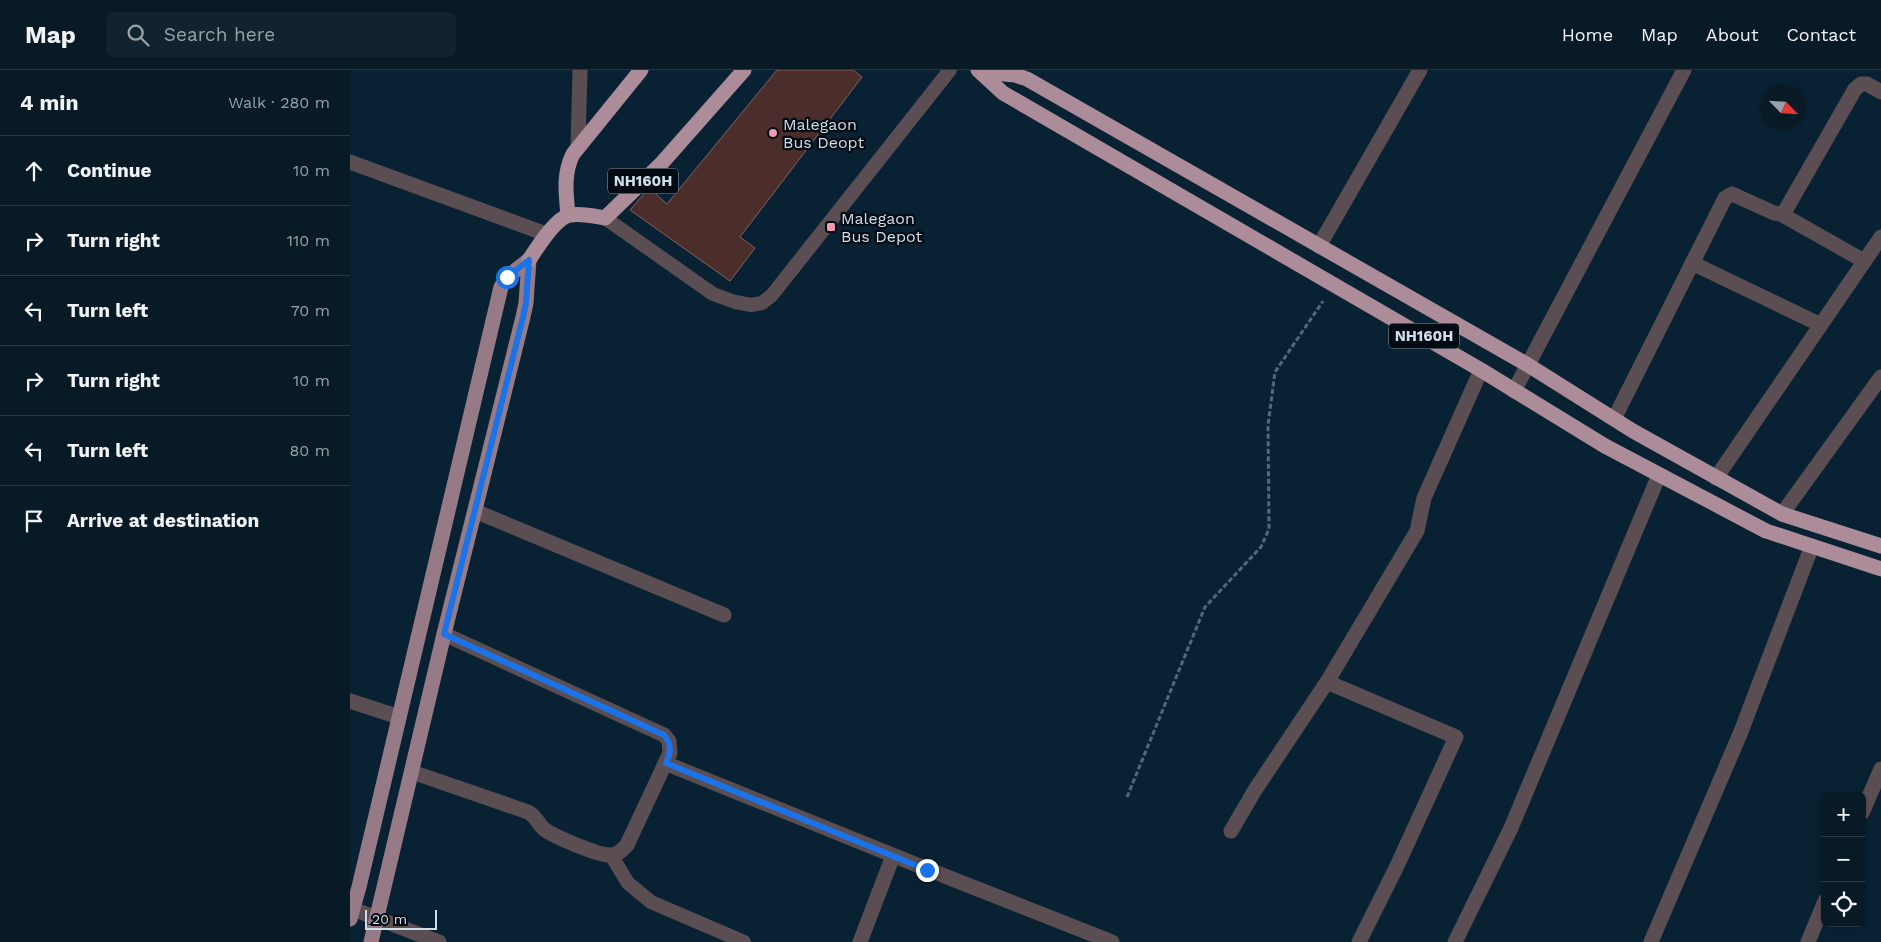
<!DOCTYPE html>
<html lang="en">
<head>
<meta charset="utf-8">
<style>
  :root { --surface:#071a26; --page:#10232e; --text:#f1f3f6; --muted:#98a1a7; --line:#283843 }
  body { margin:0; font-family:"Work Sans",sans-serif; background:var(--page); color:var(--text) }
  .controls { position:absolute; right:15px; bottom:15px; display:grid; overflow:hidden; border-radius:8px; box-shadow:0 1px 4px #0004 }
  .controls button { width:45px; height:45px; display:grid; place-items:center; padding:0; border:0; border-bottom:1px solid var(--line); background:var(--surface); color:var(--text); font:25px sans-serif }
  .compass { position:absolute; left:1411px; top:15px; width:45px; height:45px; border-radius:50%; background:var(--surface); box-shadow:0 1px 4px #0004; rotate:115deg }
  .scale { position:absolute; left:15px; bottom:12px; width:72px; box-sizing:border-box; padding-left:5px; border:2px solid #d0deea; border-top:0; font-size:14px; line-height:18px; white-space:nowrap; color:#d0deea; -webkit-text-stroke:4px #030b12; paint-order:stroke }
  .stop { position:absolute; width:15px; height:15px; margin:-11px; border:4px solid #1a73e8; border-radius:50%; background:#fff }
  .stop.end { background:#1a73e8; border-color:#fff; box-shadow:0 1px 5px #0008 }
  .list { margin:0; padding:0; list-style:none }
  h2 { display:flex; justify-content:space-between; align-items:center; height:65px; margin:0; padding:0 20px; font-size:21px }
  h2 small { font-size:16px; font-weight:400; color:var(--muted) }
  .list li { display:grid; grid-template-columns:32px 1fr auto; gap:15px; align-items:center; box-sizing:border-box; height:70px; padding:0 20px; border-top:1px solid var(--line) }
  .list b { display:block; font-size:19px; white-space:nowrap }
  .list em { font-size:16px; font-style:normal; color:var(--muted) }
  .icon { flex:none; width:28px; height:28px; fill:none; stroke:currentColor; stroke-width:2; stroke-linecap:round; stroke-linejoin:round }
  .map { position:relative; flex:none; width:1531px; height:872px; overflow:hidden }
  header { display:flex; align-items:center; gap:30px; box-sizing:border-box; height:70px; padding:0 25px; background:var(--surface); border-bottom:1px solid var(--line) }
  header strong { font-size:24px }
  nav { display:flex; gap:28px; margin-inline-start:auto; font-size:18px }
  .search { width:350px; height:45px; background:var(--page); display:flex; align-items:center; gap:12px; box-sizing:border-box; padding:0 18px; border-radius:8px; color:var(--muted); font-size:19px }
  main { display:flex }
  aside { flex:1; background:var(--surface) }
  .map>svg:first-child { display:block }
  .building { fill:#4b2d2c; stroke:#846260 }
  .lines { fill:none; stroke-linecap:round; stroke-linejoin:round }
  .path { stroke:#536877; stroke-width:3; stroke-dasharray:5 2.5; stroke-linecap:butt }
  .lane { stroke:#5b4e53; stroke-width:14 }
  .street { stroke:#5b4e53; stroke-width:15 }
  .primary { stroke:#967b86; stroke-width:15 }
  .highway { stroke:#ad8c9a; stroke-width:15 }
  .route { stroke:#1a73e8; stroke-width:6 }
  .poi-dot { fill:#f19ab1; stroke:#030b12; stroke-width:2 }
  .labels { text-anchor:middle; stroke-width:4.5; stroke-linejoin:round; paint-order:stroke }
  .shield { fill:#030b12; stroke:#929fa9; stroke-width:1 }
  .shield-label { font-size:15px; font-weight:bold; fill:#d0deea }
  .poi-label { font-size:16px; fill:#d0deea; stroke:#030b12; text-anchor:start }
</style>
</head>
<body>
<header>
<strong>Map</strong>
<div class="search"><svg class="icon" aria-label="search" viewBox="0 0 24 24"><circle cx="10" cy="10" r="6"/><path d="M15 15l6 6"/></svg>Search here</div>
<nav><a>Home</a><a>Map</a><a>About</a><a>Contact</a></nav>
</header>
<main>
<aside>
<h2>4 min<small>Walk · 280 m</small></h2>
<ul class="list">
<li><svg class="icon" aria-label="ahead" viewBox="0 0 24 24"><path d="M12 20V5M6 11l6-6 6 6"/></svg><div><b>Continue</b></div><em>10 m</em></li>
<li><svg class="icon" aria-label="right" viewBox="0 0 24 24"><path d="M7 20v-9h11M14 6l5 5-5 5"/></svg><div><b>Turn right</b></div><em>110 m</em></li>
<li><svg class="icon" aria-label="left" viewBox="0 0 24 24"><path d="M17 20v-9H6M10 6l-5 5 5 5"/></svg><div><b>Turn left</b></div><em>70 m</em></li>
<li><svg class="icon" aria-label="right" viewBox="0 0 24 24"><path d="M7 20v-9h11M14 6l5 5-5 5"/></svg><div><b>Turn right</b></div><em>10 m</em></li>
<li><svg class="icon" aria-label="left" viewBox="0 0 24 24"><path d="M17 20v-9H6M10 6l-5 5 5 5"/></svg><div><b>Turn left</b></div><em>80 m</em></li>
<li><svg class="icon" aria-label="arrive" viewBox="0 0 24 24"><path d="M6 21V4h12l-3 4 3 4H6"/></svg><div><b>Arrive at destination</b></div></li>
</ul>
</aside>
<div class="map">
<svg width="1531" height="872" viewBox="0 0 1531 872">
  <rect width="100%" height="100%" fill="#092233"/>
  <path class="building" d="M427 0H503L512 7 390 167 405 178 380 211 280 140 299 118 317 134Z"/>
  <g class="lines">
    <path class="path" d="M777 727 855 537 911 477 919 459 918 355 925 302 973 231"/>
    <g class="lane">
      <path d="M255 148 363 224 385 232 401 235 412 233 422 225 600 0"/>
      <path d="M261 785 278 813 301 832 394 872"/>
    </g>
    <g class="street">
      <path d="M228 77 230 0"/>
      <path d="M0 92 196 164"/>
      <path d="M1431 144 1514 191"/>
      <path d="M969 176 1070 0"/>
      <path d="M1342 193 1471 255"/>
      <path d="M1164 321 1334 0"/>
      <path d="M1264 349 1375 128 1382 124 1424 143 1431 144 1435 141 1505 19 1511 14H1517L1531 22"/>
      <path d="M1366 408 1531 167"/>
      <path d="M125 441 374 545"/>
      <path d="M1432 444 1531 307"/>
      <path d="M0 631 49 647"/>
      <path d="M315 693 577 799 762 872"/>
      <path d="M62 702 178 742C186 746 188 754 194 759 203 766 249 786 261 785 268 785 272 780 277 775L320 683 319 671 314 665 94 564"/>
      <path d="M1512 743 1531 699"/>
      <path d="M881 761 905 720 977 612"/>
      <path d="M3 839 89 872"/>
      <path d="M510 872 543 786"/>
      <path d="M1009 872 1047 796 1106 667 977 612 1067 461 1074 428 1131 300"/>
      <path d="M1105 872 1161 758 1309 405"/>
      <path d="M1301 872 1390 664 1462 476"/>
      <path d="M1458 872 1475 831"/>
    </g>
    <g class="primary">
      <path d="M0 849 9 817 151 217 157 207 179 190"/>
      <path d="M21 872 94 564 173 247 176 233 179 190"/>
    </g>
    <g class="highway">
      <path d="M628 0 653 23 1131 300 1255 376 1416 461 1531 499"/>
      <path d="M632 2 665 5 677 9 1178 295 1283 361 1432 444 1531 476"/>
      <path d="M218 145C216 123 213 104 223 84L291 0"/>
      <path d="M179 190C187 178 205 148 220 145 232 143 244 146 255 148L311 94 394 0"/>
    </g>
  </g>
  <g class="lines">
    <path class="route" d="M157 207 179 190 176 233 173 247 94 564 314 665C322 675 321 682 316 693L577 800"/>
  </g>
  <g class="poi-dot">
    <circle cx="423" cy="63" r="5"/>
    <rect x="476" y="152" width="10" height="10" rx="2.5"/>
  </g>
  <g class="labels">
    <g class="shield">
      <rect x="258" y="98.5" width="70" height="25" rx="4"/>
      <rect x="1039" y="253.5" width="70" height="25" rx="4"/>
    </g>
    <g class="shield-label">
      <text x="293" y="116">NH160H</text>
      <text x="1074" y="271">NH160H</text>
    </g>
    <g class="poi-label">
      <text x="433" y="60">Malegaon<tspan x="433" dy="18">Bus Deopt</tspan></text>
      <text x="491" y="154">Malegaon<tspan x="491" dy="18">Bus Depot</tspan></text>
    </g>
  </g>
</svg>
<div class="controls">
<button>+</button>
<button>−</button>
<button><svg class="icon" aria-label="locate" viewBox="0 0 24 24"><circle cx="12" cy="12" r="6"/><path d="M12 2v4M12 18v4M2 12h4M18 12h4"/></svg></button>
</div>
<svg class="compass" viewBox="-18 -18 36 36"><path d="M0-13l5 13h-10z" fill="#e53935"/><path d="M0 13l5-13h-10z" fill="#98a1a7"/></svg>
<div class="scale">20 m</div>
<div class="stop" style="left:157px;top:207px"></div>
<div class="stop end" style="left:577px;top:800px"></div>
</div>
</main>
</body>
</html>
